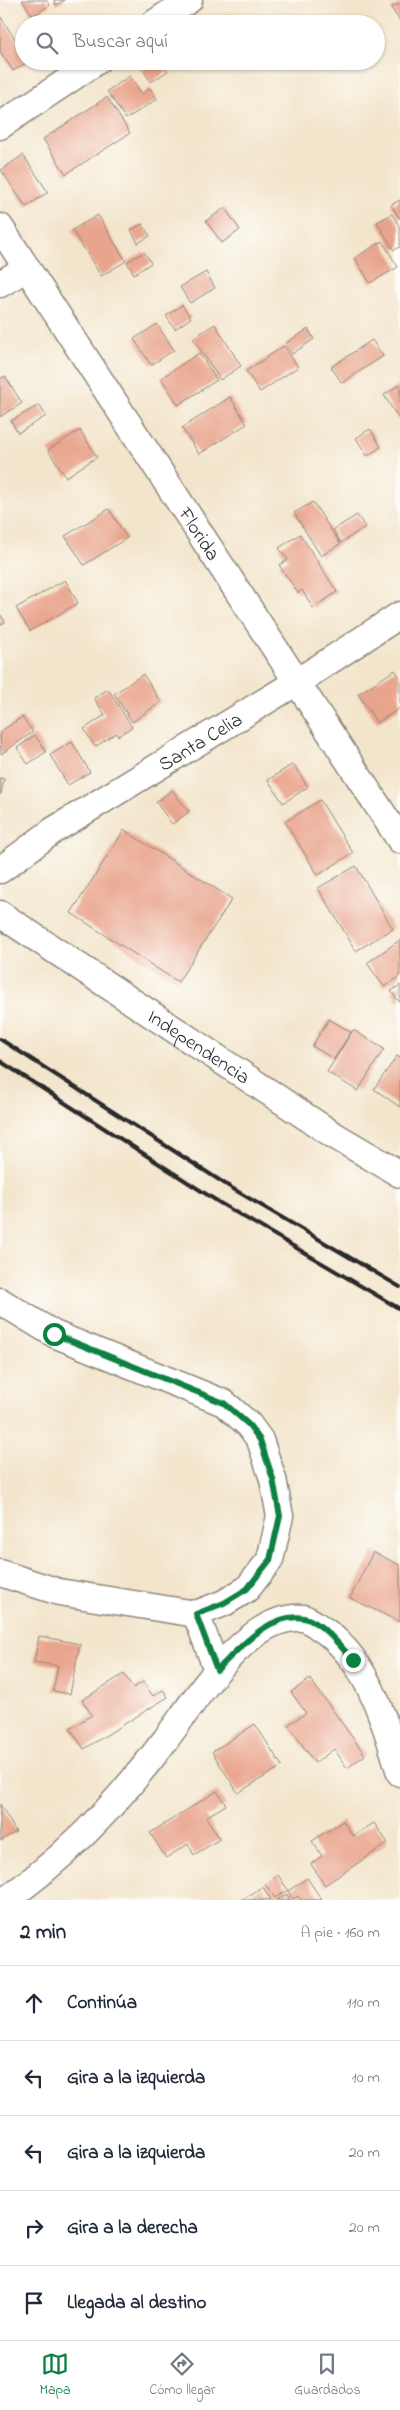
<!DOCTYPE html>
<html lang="es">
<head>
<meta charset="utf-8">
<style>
  :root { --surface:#fff; --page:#f2f2f3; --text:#1f2937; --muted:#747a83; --line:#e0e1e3; --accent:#0b8043 }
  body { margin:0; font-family:"Indie Flower",sans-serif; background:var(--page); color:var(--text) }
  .stop { position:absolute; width:15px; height:15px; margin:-11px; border:4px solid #0b8043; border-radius:50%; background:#fff }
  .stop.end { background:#0b8043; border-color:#fff; box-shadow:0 1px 5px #0008 }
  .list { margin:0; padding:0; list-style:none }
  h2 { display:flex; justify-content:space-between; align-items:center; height:65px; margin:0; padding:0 20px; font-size:21px }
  h2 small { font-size:16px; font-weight:400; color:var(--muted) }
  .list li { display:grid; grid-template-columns:32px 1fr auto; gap:15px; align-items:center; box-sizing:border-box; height:75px; padding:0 20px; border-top:1px solid var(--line) }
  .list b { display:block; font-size:19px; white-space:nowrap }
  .list em { font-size:16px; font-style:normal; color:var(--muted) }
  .icon { flex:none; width:28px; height:28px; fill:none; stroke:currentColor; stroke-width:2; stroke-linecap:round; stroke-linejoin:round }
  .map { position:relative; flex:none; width:400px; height:1900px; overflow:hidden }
  .search { position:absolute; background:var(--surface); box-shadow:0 1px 4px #0004; left:15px; right:15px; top:15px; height:55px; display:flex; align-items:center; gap:12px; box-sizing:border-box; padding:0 18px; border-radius:28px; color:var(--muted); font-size:19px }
  .sheet { height:440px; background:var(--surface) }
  nav { display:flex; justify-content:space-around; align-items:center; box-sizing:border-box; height:70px; border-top:1px solid var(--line); background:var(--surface); font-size:14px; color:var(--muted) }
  nav a { display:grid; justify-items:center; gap:2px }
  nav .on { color:var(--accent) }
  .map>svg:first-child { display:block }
  .building { fill:#e9a48d }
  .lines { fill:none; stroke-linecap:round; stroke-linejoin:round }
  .minor-casing { stroke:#8f887c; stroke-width:29 }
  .minor { stroke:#fff; stroke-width:26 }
  .rail { stroke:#2b2b2b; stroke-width:4 }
  .route { stroke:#0b8043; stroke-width:6 }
  .labels { text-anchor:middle; stroke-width:4; stroke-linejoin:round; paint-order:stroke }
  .street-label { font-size:20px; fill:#2b2b2b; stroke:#fdfcf7 }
</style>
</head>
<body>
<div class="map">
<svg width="400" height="1900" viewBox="0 0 400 1900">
  <rect width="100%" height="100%" fill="#fdfcf7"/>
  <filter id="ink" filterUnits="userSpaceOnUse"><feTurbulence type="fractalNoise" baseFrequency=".02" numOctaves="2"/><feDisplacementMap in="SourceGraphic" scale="10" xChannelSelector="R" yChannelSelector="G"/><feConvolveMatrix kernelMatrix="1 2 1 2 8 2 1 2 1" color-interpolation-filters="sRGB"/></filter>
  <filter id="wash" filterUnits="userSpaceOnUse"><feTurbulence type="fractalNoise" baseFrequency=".0096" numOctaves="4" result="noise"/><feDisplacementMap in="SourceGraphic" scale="20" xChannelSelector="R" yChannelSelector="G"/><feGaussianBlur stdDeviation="1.12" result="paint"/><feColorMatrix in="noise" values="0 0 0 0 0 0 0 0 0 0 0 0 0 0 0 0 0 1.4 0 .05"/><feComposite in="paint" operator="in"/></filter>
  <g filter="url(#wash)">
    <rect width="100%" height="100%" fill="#f3e5cc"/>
    <g id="blocks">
      <g class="building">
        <path d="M22 0H46L50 5 33 16Z"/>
        <path d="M54 0H65L56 5Z"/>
        <path d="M400 3V21L391 8Z"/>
        <path d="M228 13 235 24H211Z"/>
        <path d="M0 16 24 53V61H29L13 71 0 51Z"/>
        <path d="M269 17 273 24H257Z"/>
        <path d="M68 18 72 24H59Z"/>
        <path d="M137 61H161L168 71 151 82Z"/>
        <path d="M225 61H244L231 70Z"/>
        <path d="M130 76 142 94 150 88 157 99 126 119 107 91Z"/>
        <path d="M107 97 130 133 66 174 43 139Z"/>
        <path d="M23 155 48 192 26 207 1 170Z"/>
        <path d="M400 200V219L391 205Z"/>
        <path d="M225 208 240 230 222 243 206 221Z"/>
        <path d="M392 214 400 227V247L394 250 377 222Z"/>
        <path d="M98 215 126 261 101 276 72 230Z"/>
        <path d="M142 224 150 236 138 243 131 230Z"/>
        <path d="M382 241 398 267 370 283 355 258Z"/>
        <path d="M144 252 151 263 134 274 127 262Z"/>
        <path d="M206 272 215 288 190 303 180 287Z"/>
        <path d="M182 305 191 318 175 329 166 316Z"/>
        <path d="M157 324 174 350 151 365 134 339Z"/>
        <path d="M215 324 241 366 220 380 193 338Z"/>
        <path d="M308 329 314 339 292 354 285 344Z"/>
        <path d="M372 340 383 356 342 383 331 367Z"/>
        <path d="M284 346 298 367 260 392 246 371Z"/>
        <path d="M199 353 217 380 178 405 161 378Z"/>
        <path d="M5 376 22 403 0 417V379Z"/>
        <path d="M400 384V421L384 395Z"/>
        <path d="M230 397 247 424 199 454 182 428Z"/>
        <path d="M39 405 46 416 18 433 11 421Z"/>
        <path d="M370 429 381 447 367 456 356 438Z"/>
        <path d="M80 430 97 457 66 477 48 450Z"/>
        <path d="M313 502 340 544 321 556 294 513Z"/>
        <path d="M109 509 127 538 84 565 65 536Z"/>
        <path d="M357 515 365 527 341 543 333 530Z"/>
        <path d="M300 534 337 592 313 608 302 590 298 593 279 565 288 560 279 548Z"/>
        <path d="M65 580 78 603 30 631 16 608Z"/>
        <path d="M0 614 5 622 0 625Z"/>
        <path d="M395 670 400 678V708L377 723 358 694Z"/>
        <path d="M143 674 161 702 132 722 114 694Z"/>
        <path d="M108 689 132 727 118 736 116 733 95 747 84 729 105 715 94 698Z"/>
        <path d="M22 717 33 732 1 754 0 732Z"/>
        <path d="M35 735 46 752 28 764 17 748Z"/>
        <path d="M72 742 90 772 68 785 50 755Z"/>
        <path d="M293 764 308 787 283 803 268 780Z"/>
        <path d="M0 778 4 779 1 794H0Z"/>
        <path d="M172 790 189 812 172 824 156 802Z"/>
        <path d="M320 800 353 853 318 875 285 822Z"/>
        <path d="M124 830 232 899 178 982 71 913Z"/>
        <path d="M356 866 393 929 356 951 318 888Z"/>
        <path d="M400 940V976L384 987 367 963Z"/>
        <path d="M400 985V1003L391 991Z"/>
        <path d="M329 1019 351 1032 334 1059 312 1046Z"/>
        <path d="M353 1030 384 1049 358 1091 327 1072Z"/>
        <path d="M397 1056 400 1058V1107L374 1089Z"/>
        <path d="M373 1552 400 1565V1622L350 1598Z"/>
        <path d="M39 1636 80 1644 70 1694 53 1691 58 1666 34 1662Z"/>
        <path d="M124 1674 133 1688 143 1682 153 1696 163 1690 168 1697 84 1749 70 1728 92 1715 82 1700Z"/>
        <path d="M310 1679 365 1755 347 1768 334 1749 315 1763 288 1725 306 1713 291 1692Z"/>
        <path d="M255 1724 282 1766 238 1793 212 1752Z"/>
        <path d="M217 1791 226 1805 206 1817 220 1839 194 1855 188 1844 166 1858 150 1833Z"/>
        <path d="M0 1804 16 1832 0 1841Z"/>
        <path d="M343 1821 353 1836 374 1823 388 1843 325 1885 311 1864 322 1856 312 1841Z"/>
        <path d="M278 1875 288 1890 275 1898 265 1884Z"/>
        <path d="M307 1878 322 1900H301L298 1896 293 1899 288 1891Z"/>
        <path d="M263 1887 271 1900H241Z"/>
        <path d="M287 1894 290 1900H277Z"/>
      </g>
    </g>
  </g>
  <g filter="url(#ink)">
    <use href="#blocks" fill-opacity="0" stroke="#8f887c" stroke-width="1"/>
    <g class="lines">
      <g class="minor-casing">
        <g id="minor">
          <path d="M153 24 189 0"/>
          <path d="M0 126 97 61"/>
          <path id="s1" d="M0 227 400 840"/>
          <path d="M0 284 27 268"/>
          <path id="s2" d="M0 870 54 830 297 682 400 615"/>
          <path id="s3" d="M0 914 332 1134 400 1174"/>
          <path d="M0 1301 54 1334 224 1403 249 1425 260 1440 273 1479 280 1516 270 1560 247 1589 224 1603 196 1614 59 1592 0 1573"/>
          <path d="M196 1614 217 1670"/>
          <path d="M6 1900C43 1873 77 1843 108 1809 128 1787 148 1763 166 1739 195 1701 247 1613 303 1618 308 1619 315 1624 319 1627 368 1658 385 1722 400 1773"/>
        </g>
      </g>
      <use href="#minor" class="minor"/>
      <g class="rail">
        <path d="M0 1039 230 1187 400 1287"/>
        <path d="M0 1061 220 1203 400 1309"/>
      </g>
    </g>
  </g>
  <g class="lines" filter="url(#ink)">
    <path class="route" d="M54 1334 224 1403 249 1425 260 1440 273 1479 280 1516 270 1560 247 1589 224 1603 196 1614 217 1670C239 1649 269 1612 304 1618 321 1621 342 1648 353 1660"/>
  </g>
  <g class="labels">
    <g class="street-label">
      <text dy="7" stroke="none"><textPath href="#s1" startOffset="366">Florida</textPath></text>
      <text dy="7" stroke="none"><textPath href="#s2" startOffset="238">Santa Celia</textPath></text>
      <text dy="7" stroke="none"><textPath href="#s3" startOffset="239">Independencia</textPath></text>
    </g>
  </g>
</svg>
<div class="stop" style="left:54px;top:1334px"></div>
<div class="stop end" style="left:353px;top:1660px"></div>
<div class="search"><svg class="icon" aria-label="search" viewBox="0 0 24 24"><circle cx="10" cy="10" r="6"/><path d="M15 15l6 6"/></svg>Buscar aquí</div>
</div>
<section class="sheet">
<h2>2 min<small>A pie · 160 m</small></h2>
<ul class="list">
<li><svg class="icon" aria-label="ahead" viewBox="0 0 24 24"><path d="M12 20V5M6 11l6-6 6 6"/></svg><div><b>Continúa</b></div><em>110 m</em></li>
<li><svg class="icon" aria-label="left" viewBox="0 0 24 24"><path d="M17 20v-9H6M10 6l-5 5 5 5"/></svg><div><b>Gira a la izquierda</b></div><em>10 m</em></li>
<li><svg class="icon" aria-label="left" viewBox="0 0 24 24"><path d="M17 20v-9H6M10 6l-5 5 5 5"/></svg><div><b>Gira a la izquierda</b></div><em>20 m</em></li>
<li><svg class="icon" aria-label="right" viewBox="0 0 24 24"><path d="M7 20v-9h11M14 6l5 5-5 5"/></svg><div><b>Gira a la derecha</b></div><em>20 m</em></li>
<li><svg class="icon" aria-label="arrive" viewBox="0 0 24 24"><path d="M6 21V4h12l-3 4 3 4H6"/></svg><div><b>Llegada al destino</b></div></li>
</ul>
</section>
<nav>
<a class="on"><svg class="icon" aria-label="map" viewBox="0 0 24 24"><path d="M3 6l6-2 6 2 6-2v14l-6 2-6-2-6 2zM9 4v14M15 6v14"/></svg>Mapa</a>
<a><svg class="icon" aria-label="directions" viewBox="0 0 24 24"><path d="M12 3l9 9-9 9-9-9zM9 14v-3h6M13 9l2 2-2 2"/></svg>Cómo llegar</a>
<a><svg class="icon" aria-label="saved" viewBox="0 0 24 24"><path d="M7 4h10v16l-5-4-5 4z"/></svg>Guardados</a>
</nav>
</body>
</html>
